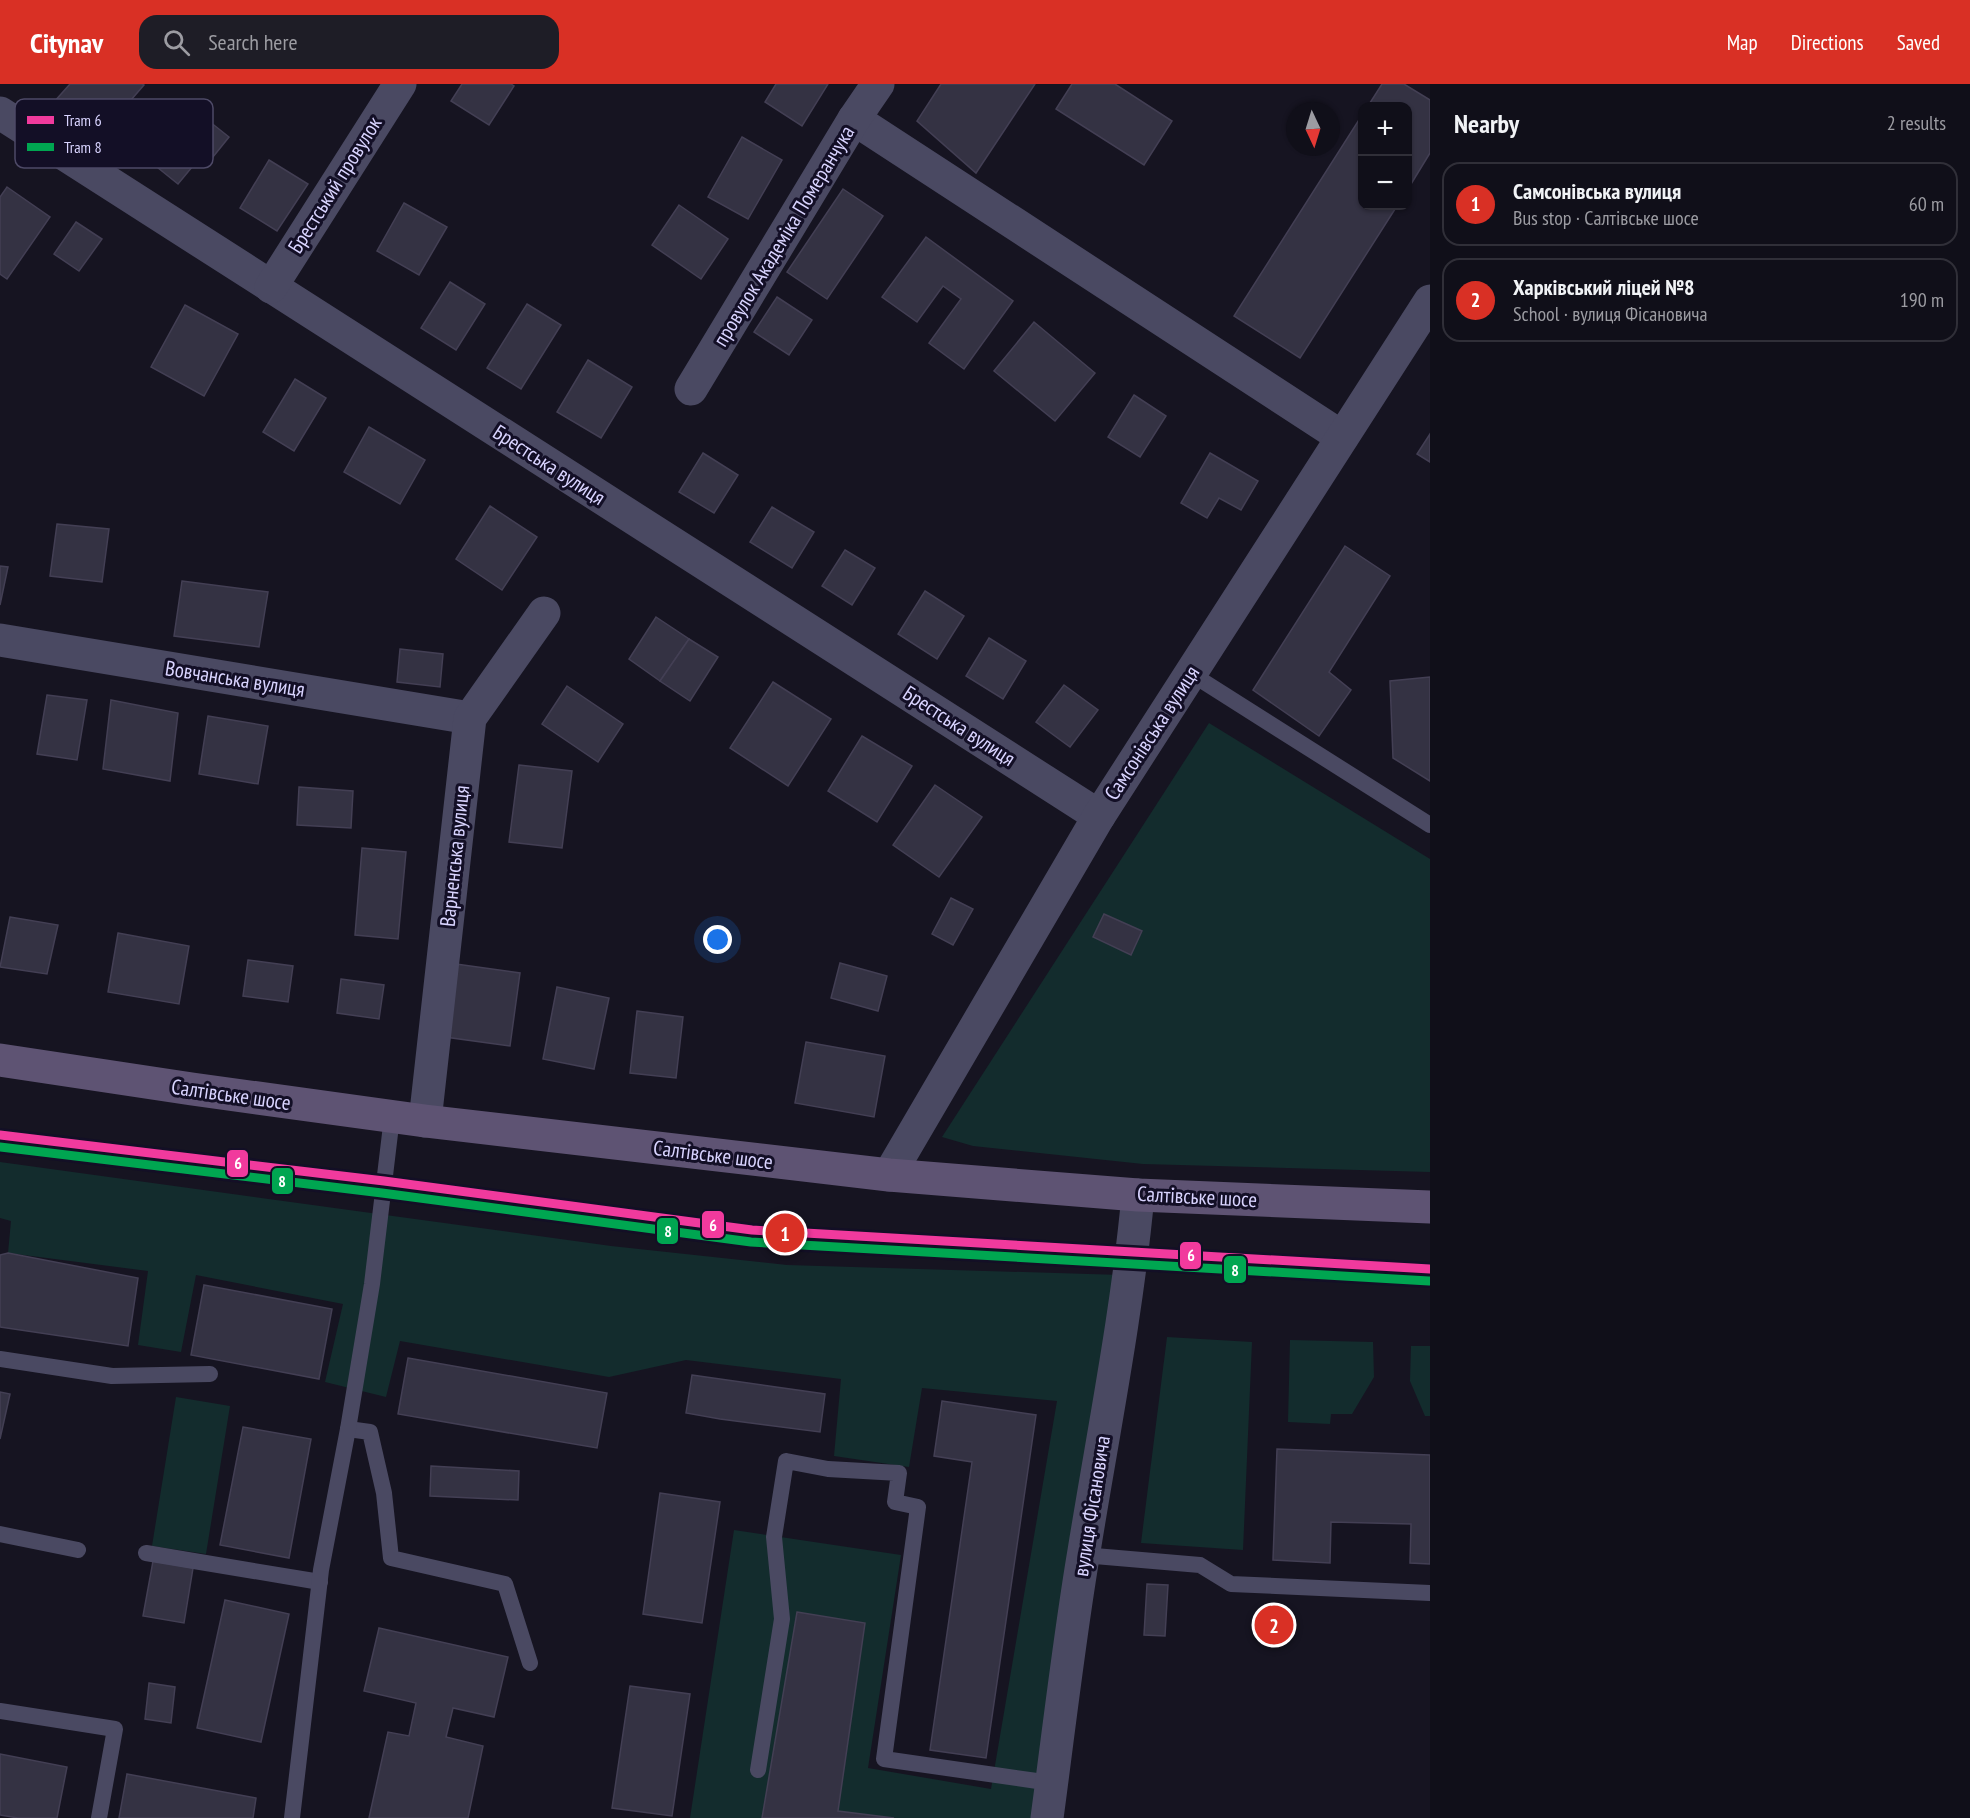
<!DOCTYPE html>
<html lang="en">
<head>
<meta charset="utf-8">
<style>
  :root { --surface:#100f19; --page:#1e1d26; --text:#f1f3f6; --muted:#9c9ca2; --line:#302f38; --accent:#d93025 }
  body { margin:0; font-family:"PT Sans Narrow",sans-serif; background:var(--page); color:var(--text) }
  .controls { position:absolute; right:18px; top:18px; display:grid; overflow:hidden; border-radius:12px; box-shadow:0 2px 4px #0004 }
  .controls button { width:54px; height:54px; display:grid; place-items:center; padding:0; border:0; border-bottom:2px solid var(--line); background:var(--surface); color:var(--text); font:30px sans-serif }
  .compass { position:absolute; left:1286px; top:18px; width:54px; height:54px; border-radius:50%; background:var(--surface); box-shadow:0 2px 4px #0004; rotate:176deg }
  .you { position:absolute; left:718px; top:856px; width:21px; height:21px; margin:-15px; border:4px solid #fff; border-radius:50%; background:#1a73e8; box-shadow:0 0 0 9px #1a73e833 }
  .badge { display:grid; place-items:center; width:39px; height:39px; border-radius:50%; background:var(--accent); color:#fff; font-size:20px; font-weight:700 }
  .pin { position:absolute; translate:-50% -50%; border:3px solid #fff; box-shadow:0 2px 6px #0006 }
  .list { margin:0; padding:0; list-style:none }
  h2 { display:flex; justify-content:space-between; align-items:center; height:78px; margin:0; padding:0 24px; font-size:26px }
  h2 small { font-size:20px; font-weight:400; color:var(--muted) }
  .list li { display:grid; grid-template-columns:39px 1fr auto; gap:18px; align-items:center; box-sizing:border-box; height:84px; margin:0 12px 12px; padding:0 12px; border:2px solid var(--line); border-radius:18px }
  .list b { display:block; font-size:22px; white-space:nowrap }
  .list p { margin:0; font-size:20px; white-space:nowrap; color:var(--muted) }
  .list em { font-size:20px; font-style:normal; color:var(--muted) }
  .icon { flex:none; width:33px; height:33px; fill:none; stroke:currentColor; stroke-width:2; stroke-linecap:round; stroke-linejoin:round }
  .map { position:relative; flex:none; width:1430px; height:1734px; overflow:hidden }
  header { display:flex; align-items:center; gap:36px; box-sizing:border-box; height:84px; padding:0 30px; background:var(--accent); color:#fff }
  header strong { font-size:28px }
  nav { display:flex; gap:33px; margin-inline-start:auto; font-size:21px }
  .search { width:420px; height:54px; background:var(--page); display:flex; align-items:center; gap:15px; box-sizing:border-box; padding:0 21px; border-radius:18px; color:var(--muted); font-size:22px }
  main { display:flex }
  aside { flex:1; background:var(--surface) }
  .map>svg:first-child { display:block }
  .green { fill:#132c2d }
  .building { fill:#343243; stroke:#433f54; stroke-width:1.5 }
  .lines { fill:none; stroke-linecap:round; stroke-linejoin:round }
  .service { stroke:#4a4962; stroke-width:16 }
  .minor { stroke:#4a4962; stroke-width:33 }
  .primary { stroke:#5e5373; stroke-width:33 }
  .tram-1-casing { stroke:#130f26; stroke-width:14 }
  .tram-2-casing { stroke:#130f26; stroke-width:14 }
  .tram-1 { stroke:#f13a9d; stroke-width:9 }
  .tram-2 { stroke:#00a651; stroke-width:9 }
  .labels { text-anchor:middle; stroke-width:6; stroke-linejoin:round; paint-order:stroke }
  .street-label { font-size:21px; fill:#d9d4ff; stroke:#130f26 }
  .key { fill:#130f26; stroke:#4e4a67; stroke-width:1.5 }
  .key-label { font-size:16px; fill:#d9d4ff }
  .line-badge { stroke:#130f26; stroke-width:2 }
  .badge-label { font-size:16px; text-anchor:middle; font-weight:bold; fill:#fff }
</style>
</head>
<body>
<header>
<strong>Citynav</strong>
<div class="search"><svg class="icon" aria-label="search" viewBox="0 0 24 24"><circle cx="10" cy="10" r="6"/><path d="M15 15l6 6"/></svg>Search here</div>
<nav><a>Map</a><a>Directions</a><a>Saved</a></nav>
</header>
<main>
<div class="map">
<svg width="1430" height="1734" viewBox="0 0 1430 1734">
  <rect width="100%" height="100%" fill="#161421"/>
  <g class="green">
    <path d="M1209 639 1430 775V1088L1143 1080 973 1062 942 1053Z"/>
    <path d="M0 1078 611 1162 787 1181 1121 1191 1039 1734H690L734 1446 901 1471 868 1684 991 1705 1057 1317 922 1304 909 1383 834 1372 841 1295 686 1276 609 1293 400 1257 386 1313 325 1298 343 1220 196 1191 181 1268 138 1261 148 1187 8 1169 11 1137 0 1134Z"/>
    <path d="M1167 1253 1252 1258 1243 1466 1141 1459Z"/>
    <path d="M1290 1256 1373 1258 1374 1293 1352 1330H1331L1330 1340 1288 1338Z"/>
    <path d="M1411 1262H1430V1332H1425L1410 1297Z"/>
    <path d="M176 1313 230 1322 206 1470 152 1462Z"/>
  </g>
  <g class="building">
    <path d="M70 0H142L144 1 98 54 54 18Z"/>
    <path d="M462 0H511L514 2 489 41 451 17Z"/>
    <path d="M776 0H828L802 42 765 18Z"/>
    <path d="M941 0H1035L976 89 917 37Z"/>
    <path d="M1072 0H1115L1172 37 1144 81 1056 25Z"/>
    <path d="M1382 0H1404L1430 16V69L1408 105V22H1368Z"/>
    <path d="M185 18 229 53 209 78 202 71 178 100 142 71Z"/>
    <path d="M1362 31V122H1397L1300 274 1234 232Z"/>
    <path d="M742 53 782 76 748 135 708 113Z"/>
    <path d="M269 76 308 100 277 147 240 124Z"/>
    <path d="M7 103 50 133 7 195 0 190V113Z"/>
    <path d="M843 105 883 132 827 215 787 188Z"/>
    <path d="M404 119 447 143 419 191 377 167Z"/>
    <path d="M679 121 728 155 701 195 652 161Z"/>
    <path d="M76 138 102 155 79 187 54 170Z"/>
    <path d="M926 153 1013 217 964 285 929 259 961 215 943 202 917 238 882 213Z"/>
    <path d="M450 198 485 220 456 266 421 244Z"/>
    <path d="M777 213 812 236 789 271 754 248Z"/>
    <path d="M527 220 561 241 521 305 487 284Z"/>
    <path d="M185 221 238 250 204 312 151 283Z"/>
    <path d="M1034 238 1095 289 1055 337 994 287Z"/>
    <path d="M588 276 632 303 601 354 557 328Z"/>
    <path d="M295 295 326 314 294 367 263 348Z"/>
    <path d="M1134 311 1166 332 1140 373 1108 353Z"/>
    <path d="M369 343 425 376 400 420 344 388Z"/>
    <path d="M1430 350V378L1417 370Z"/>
    <path d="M703 369 738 391 714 429 679 408Z"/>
    <path d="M1210 369 1258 397 1241 426 1219 414 1207 434 1181 419Z"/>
    <path d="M490 422 537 453 502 506 456 475Z"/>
    <path d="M772 423 814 448 792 484 750 458Z"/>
    <path d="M57 440 109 445 102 498 50 492Z"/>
    <path d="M1345 462 1390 492 1329 588 1351 606 1319 652 1253 606Z"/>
    <path d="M845 466 875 484 852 521 822 502Z"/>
    <path d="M0 482 8 483 0 521Z"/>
    <path d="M182 497 268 508 259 563 174 552Z"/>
    <path d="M925 507 964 532 937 575 898 550Z"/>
    <path d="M656 533 689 555 660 597 629 575Z"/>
    <path d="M989 554 1026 577 1003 615 966 592Z"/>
    <path d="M689 555 718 573 690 617 660 597Z"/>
    <path d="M400 565 443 570 440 603 397 598Z"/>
    <path d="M1430 593V697L1393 674 1390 597Z"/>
    <path d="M773 598 831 635 788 702 730 664Z"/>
    <path d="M1064 601 1098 626 1070 663 1036 638Z"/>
    <path d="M567 602 623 640 598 678 542 640Z"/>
    <path d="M47 611 87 616 77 676 37 670Z"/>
    <path d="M111 616 178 629 170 697 103 685Z"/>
    <path d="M208 632 268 642 258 700 199 690Z"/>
    <path d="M862 652 912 682 877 738 828 707Z"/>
    <path d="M519 681 572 687 562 764 509 758Z"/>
    <path d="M935 701 982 733 939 793 893 761Z"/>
    <path d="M299 703 353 707 351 744 297 741Z"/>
    <path d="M362 764 406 768 398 855 355 851Z"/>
    <path d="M951 814 973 825 953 861 932 850Z"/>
    <path d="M1104 830 1142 847 1131 871 1093 853Z"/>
    <path d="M10 833 58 841 47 890 0 883Z"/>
    <path d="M118 849 189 862 179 920 108 908Z"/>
    <path d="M248 876 293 882 288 918 243 912Z"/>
    <path d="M840 879 887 892 878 927 831 914Z"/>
    <path d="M456 880 520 889 510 962 445 953Z"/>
    <path d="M341 895 384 901 379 935 337 929Z"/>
    <path d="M557 903 609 914 594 985 543 975Z"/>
    <path d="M637 927 683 933 676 994 630 989Z"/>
    <path d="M806 958 885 972 874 1033 795 1019Z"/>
    <path d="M8 1169 138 1194 128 1262 0 1243V1171Z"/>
    <path d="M204 1201 332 1225 319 1295 191 1271Z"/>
    <path d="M408 1274 607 1309 597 1364 398 1330Z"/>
    <path d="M692 1291 825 1310 820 1348 720 1335 686 1329Z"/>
    <path d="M0 1308 10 1310 0 1355Z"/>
    <path d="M942 1317 1036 1331 986 1674 930 1666 972 1378 934 1372Z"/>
    <path d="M243 1343 311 1355 289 1474 220 1461Z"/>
    <path d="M1277 1365 1430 1371V1480L1410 1479 1411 1440 1331 1438 1330 1479 1273 1476Z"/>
    <path d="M431 1382 519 1387 518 1416 430 1412Z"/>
    <path d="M660 1409 720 1418 702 1539 643 1530Z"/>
    <path d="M153 1477 193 1484 184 1539 143 1532Z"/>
    <path d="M1147 1500 1168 1501 1165 1552 1144 1551Z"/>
    <path d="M225 1516 289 1530 261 1658 197 1644Z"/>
    <path d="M797 1528 865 1539 838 1727 894 1734H762Z"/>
    <path d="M379 1544 508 1573 494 1633 453 1624 446 1653 483 1662 468 1734H369L388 1648 409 1652 416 1619 364 1607Z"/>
    <path d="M149 1599 175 1603 171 1639 145 1635Z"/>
    <path d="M630 1602 690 1610 672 1732 612 1724Z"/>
    <path d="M0 1670 67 1683 57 1734H18L0 1731Z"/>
    <path d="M127 1690 256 1714 253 1734H119Z"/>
  </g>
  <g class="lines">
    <g class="service">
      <path d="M1190 589 1430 741"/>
      <path d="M0 1275 112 1292 210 1290"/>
      <path d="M348 1345 370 1348 384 1409 391 1474 505 1500 530 1579"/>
      <path d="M0 1450 78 1466"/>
      <path d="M146 1469 320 1498"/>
      <path d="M1083 1471 1200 1481 1231 1500 1430 1509"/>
      <path d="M0 1627 115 1645 99 1734"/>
      <path d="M758 1686 782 1535 774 1453 786 1377 828 1385 899 1389 895 1418 918 1423 884 1675 1051 1699"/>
      <path d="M292 1734 321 1486 348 1345 372 1200 392 1033"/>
    </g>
    <g class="minor">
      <path d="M0 29 1099 732"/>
      <path d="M854 35 1342 353"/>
      <path d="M271 203 400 0"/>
      <path d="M691 305 854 35 878 0"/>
      <path d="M0 556 470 634"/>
      <path d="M425 1037 470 634 544 529"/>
      <path d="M889 1091 1099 732 1430 217"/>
      <path d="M1047 1734C1059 1645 1069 1556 1084 1467 1103 1349 1127 1231 1138 1111"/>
    </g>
    <path class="primary" d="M0 976 192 1005 425 1037 889 1091 1138 1111 1430 1123"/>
    <g class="tram-1-casing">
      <path id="tram-1" d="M0 1051 384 1097 752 1146 1430 1185"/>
    </g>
    <g class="tram-2-casing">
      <path id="tram-2" d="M0 1063 382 1109 751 1158 1429 1197"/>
    </g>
    <use href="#tram-1" class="tram-1"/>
    <use href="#tram-2" class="tram-2"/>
  </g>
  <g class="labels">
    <g class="street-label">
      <text transform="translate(335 101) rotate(-58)" y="7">Брестський провулок</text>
      <text transform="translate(784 152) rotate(-59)" y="7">провулок Академіка Померанчука</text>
      <text transform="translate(549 381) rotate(33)" y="7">Брестська вулиця</text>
      <text transform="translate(235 595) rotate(9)" y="7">Вовчанська вулиця</text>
      <text transform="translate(959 642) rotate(33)" y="7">Брестська вулиця</text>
      <text transform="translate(1152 649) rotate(-57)" y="7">Самсонівська вулиця</text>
      <text transform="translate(455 772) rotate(-84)" y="7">Варненська вулиця</text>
      <text transform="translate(231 1011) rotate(8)" y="7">Салтівське шосе</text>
      <text transform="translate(713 1071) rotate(7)" y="7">Салтівське шосе</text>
      <text transform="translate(1197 1113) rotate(3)" y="7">Салтівське шосе</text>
      <text transform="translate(1092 1422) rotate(-81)" y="7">вулиця Фісановича</text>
    </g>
  </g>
  <rect x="15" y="15" width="198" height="69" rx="9" class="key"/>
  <rect x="27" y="32" width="27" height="8" fill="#f13a9d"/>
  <rect x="27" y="59" width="27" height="8" fill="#00a651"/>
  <g class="key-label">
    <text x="64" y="42">Tram 6</text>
    <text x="64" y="69">Tram 8</text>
  </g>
  <g class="line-badge">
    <rect x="226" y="1065" width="23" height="29" rx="6" fill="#f13a9d"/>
    <rect x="271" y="1083" width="23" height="28" rx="6" fill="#00a651"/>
    <rect x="701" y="1126" width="24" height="29" rx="6" fill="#f13a9d"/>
    <rect x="656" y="1133" width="23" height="28" rx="6" fill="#00a651"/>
    <rect x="1179" y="1157" width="23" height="29" rx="6" fill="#f13a9d"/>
    <rect x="1223" y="1171" width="24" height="29" rx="6" fill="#00a651"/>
  </g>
  <g class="badge-label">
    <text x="238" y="1085">6</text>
    <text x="282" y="1103">8</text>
    <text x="713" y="1147">6</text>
    <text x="668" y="1153">8</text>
    <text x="1191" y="1177">6</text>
    <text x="1235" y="1192">8</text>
  </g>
</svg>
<div class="controls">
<button>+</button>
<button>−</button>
</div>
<svg class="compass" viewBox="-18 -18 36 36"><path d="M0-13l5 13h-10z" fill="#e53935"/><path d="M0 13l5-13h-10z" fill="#9c9ca2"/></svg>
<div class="you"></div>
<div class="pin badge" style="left:785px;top:1149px">1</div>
<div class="pin badge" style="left:1274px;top:1541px">2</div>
</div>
<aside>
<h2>Nearby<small>2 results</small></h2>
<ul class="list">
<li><span class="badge">1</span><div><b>Самсонівська вулиця</b><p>Bus stop · Салтівське шосе</p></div><em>60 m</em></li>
<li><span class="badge">2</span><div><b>Харківський ліцей №8</b><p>School · вулиця Фісановича</p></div><em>190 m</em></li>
</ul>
</aside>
</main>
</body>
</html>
